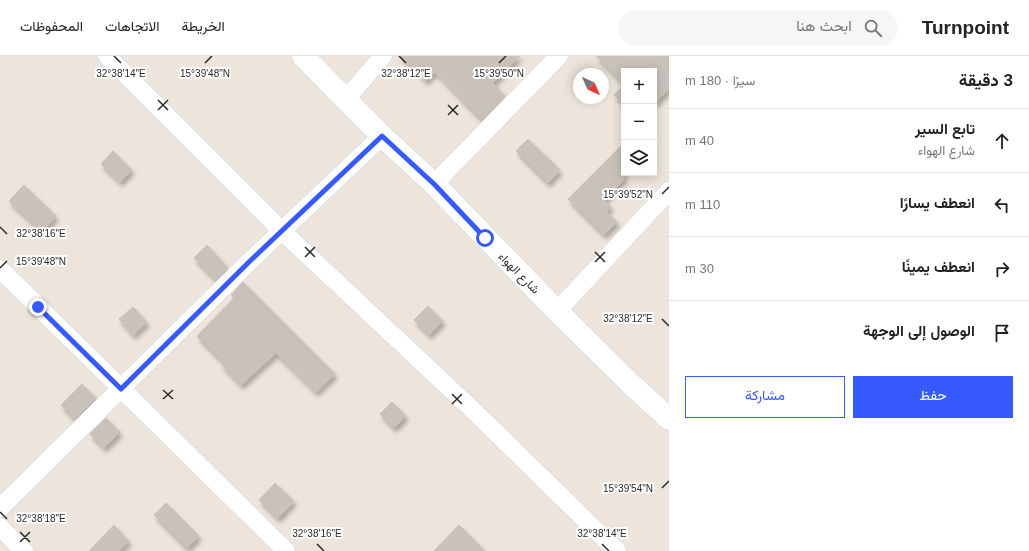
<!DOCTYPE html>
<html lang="ar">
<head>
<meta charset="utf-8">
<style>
  :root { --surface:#fff; --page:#f6f6f6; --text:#222; --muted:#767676; --line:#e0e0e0; --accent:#365aff }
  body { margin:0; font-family:Helvetica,Vazirmatn,sans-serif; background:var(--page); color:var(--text); direction:rtl }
  .controls { position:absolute; right:12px; top:12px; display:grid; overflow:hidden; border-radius:0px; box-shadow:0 2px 10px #0003 }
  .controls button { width:36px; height:36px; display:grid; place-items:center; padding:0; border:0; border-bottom:1px solid var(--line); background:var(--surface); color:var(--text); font:20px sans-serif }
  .compass { position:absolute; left:573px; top:12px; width:36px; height:36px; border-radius:50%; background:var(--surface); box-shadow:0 2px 10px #0003; rotate:135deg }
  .stop { position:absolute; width:12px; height:12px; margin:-9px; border:3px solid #365aff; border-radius:50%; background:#fff }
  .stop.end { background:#365aff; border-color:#fff; box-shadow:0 1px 4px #0008 }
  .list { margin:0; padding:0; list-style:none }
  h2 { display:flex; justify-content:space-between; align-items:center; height:52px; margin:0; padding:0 16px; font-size:17px }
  h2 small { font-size:13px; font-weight:400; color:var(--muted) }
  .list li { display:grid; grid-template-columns:26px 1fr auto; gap:12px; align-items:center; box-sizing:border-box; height:64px; padding:0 16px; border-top:1px solid var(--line) }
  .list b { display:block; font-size:15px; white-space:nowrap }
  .list p { margin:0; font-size:13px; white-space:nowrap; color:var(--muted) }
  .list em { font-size:13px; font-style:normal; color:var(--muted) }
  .actions { display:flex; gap:8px; padding:12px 16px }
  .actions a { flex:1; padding:9px 0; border:1px solid var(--accent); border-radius:0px; text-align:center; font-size:14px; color:var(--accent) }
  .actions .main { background:var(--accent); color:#fff }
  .icon { flex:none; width:22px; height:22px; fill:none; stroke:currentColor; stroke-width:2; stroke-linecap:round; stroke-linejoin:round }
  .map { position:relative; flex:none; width:669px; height:495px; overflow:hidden; direction:ltr }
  header { display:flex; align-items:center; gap:24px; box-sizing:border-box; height:56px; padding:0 20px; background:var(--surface); border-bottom:1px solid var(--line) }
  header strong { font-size:19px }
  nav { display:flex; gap:22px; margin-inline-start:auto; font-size:14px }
  .search { width:280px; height:36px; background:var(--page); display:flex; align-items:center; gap:10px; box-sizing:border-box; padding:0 14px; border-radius:22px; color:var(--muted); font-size:15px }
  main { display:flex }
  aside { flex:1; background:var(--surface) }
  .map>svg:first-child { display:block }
  .building { fill:#c8c2bb; stroke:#c9c1b4; filter:url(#shadow) }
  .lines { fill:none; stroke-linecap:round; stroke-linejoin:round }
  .minor-casing { stroke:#d0d4e4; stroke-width:19 }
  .tertiary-casing { stroke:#d0d4e4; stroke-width:23 }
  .minor { stroke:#fff; stroke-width:18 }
  .tertiary { stroke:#fff; stroke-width:22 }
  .route { stroke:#365aff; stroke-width:5 }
  .ticks { fill:none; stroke:#2a2a2a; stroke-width:1.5 }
  .labels { text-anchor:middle; stroke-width:4; stroke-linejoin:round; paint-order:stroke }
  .street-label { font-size:12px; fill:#2a2a2a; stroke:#fff }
  .ticks-label { font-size:10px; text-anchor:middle; fill:#2a2a2a; stroke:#fff; stroke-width:4; stroke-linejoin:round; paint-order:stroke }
</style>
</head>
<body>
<header>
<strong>Turnpoint</strong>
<div class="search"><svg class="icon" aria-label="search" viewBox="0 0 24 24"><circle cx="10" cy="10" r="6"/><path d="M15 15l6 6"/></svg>ابحث هنا</div>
<nav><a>الخريطة</a><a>الاتجاهات</a><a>المحفوظات</a></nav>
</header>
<main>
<aside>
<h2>3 دقيقة<small>سيرًا · 180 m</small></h2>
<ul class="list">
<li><svg class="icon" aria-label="ahead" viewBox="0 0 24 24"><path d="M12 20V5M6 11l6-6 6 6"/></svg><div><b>تابع السير</b><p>شارع الهواء</p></div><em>40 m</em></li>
<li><svg class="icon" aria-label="left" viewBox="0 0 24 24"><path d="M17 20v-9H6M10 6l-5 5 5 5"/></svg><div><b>انعطف يسارًا</b></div><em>110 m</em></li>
<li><svg class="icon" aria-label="right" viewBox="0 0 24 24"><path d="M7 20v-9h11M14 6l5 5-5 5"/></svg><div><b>انعطف يمينًا</b></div><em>30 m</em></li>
<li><svg class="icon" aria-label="arrive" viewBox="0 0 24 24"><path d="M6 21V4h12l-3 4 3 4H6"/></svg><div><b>الوصول إلى الوجهة</b></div></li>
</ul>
<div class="actions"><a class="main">حفظ</a><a>مشاركة</a></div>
</aside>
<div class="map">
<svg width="669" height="495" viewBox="0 0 669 495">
  <defs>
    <filter id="shadow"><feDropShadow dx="2.5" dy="4.5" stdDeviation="2" flood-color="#0004"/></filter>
  </defs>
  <rect width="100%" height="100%" fill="#ede5db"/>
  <g class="building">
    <path d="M400 0H520L493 27 505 40 482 64 435 16 426 25Z"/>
    <path d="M596 0H669V33L654 48V15H624V28Z"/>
    <path d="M624 29V49L614 39Z"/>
    <path d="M528 83 560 114 548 127 516 95Z"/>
    <path d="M624 87V123L604 144 611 151 606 156 617 166 604 179 568 143Z"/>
    <path d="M113 95 132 114 120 126 101 108Z"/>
    <path d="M24 129 56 160 42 175 9 145Z"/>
    <path d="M207 189 228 212 216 224 194 202Z"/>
    <path d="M243 226 335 318 316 336 276 297 241 329 222 309 224 307 197 280 234 242 231 239Z"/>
    <path d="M428 250 443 265 429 279 414 264Z"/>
    <path d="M133 251 147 266 133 279 119 263Z"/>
    <path d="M82 328 96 342 75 363 61 349Z"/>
    <path d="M392 346 406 360 394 372 380 358Z"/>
    <path d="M106 362 120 376 104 392 90 378Z"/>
    <path d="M275 427 294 445 278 462 259 444Z"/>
    <path d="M166 447 199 480 187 492 154 459Z"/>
    <path d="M114 469 129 485 119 495H89Z"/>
    <path d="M459 469 485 495H434Z"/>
  </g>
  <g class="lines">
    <g class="minor-casing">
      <g id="minor">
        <path d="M107 0 282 175 477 358 617 495"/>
        <path d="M346 43 383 0"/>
        <path d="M434 128 559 0"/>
        <path d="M0 213 286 495"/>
        <path d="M557 255 669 135"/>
        <path d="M0 452 250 205 382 80"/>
        <path d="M0 471 24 495"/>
      </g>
    </g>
    <g class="tertiary-casing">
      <path id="tertiary" d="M303 0 382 80 434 128 557 255 632 329 669 363"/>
    </g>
    <use href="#minor" class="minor"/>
    <use href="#tertiary" class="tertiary"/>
  </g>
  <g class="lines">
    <path class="route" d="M38 251 121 333 250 205 382 80 434 128 485 182"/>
  </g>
  <path class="ticks" d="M114 0 121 7M399 0 406 7M205 7 212 0M499 7 506 0M158 44 168 54M448 49 458 59M158 54 168 44M448 59 458 49M662 138 669 131M0 171 7 178M305 191 315 201M595 196 605 206M305 201 315 191M595 206 605 196M0 212 7 205M662 263 669 270M163 334 173 343M452 338 462 348M163 343 173 334M452 348 462 338M662 432 669 425M0 456 7 463M20 476 30 486M20 486 30 476M317 488 324 495M602 488 609 495"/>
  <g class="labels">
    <g class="street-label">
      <text transform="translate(519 217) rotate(45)" y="4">شارع الهواء</text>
    </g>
  </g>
  <g class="ticks-label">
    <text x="121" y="21">32°38'14"E</text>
    <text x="205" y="21">15°39'48"N</text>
    <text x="406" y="21">32°38'12"E</text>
    <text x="499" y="21">15°39'50"N</text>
    <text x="628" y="142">15°39'52"N</text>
    <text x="41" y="181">32°38'16"E</text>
    <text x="41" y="209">15°39'48"N</text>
    <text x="628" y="266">32°38'12"E</text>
    <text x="628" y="436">15°39'54"N</text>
    <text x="41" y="466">32°38'18"E</text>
    <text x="317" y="481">32°38'16"E</text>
    <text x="602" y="481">32°38'14"E</text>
  </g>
</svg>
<div class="controls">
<button>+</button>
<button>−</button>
<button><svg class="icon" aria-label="layers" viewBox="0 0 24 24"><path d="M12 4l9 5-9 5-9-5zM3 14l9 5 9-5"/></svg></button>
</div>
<svg class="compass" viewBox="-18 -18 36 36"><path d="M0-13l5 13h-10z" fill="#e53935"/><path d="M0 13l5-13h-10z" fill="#767676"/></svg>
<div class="stop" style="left:485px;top:182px"></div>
<div class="stop end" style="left:38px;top:251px"></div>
</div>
</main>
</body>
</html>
